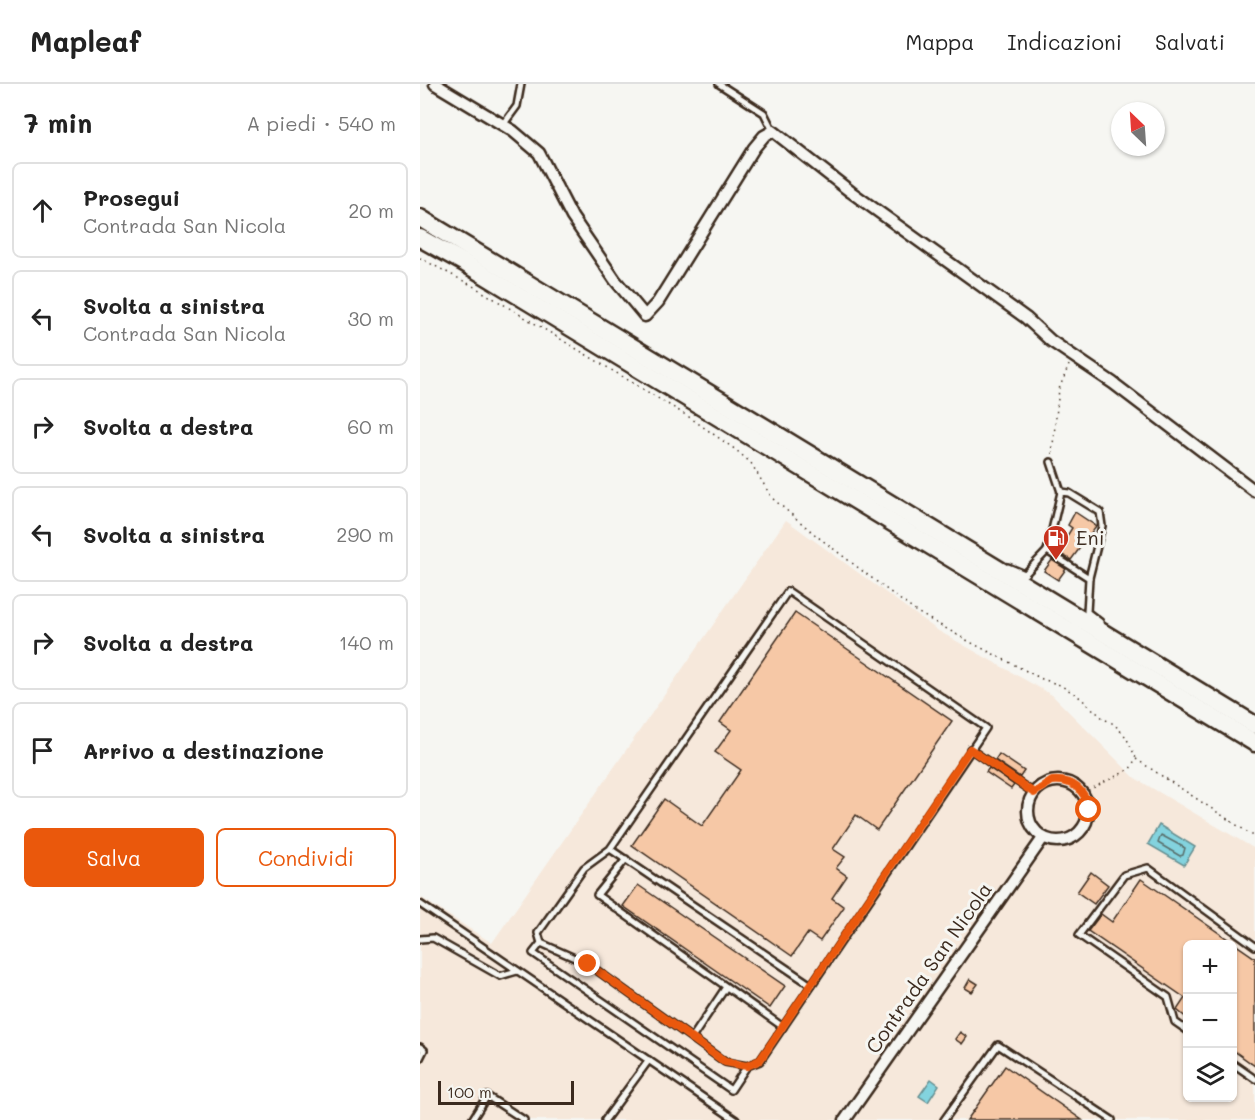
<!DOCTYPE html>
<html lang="it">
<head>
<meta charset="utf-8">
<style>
  :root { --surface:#fff; --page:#f6f6f6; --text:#222; --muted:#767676; --line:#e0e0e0; --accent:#ea580c }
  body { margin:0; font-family:Mali,sans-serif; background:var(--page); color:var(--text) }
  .controls { position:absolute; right:18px; bottom:18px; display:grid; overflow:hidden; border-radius:9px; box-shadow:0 2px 4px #0004 }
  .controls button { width:54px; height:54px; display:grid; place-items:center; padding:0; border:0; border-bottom:2px solid var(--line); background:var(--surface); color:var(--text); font:30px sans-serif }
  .compass { position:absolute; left:691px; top:18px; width:54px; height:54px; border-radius:50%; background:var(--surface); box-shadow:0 2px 4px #0004; rotate:335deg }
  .scale { position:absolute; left:18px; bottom:15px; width:136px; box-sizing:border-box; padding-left:6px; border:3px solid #3b2a1e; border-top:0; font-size:16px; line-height:21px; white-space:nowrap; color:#3b2a1e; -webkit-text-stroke:4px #f6f6f2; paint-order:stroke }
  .stop { position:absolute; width:18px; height:18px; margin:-14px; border:4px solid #ea580c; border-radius:50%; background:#fff }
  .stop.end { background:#ea580c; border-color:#fff; box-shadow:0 2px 6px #0008 }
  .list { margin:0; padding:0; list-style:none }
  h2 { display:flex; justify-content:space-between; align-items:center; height:78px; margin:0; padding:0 24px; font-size:26px }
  h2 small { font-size:20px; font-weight:400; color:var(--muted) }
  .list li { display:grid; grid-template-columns:39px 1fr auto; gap:18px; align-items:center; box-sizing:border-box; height:96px; margin:0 12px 12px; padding:0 12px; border:2px solid var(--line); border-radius:9px }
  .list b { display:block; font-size:22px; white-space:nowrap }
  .list p { margin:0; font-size:20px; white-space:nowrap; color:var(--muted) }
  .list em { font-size:20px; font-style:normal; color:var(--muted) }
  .actions { display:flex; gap:12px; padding:18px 24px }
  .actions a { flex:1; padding:14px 0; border:2px solid var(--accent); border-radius:9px; text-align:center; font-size:21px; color:var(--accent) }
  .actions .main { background:var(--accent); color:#fff }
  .icon { flex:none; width:33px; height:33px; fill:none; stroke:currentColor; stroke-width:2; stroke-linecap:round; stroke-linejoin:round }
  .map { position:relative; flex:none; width:835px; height:1036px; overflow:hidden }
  header { display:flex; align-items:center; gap:36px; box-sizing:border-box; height:84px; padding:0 30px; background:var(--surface); border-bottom:2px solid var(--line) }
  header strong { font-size:28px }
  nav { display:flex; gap:33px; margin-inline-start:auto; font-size:21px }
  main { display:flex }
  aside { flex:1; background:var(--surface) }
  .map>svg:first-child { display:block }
  .built { fill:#f6e8db; fill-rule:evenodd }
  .water { fill:#83d3de; stroke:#668f91; stroke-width:1.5 }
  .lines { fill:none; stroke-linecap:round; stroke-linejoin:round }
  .shore { stroke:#586e6b; stroke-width:1.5 }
  .building { fill:#f6c8a6; stroke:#3b2a1e; stroke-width:1.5 }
  .service-casing { stroke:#3b2a1e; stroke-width:10 }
  .minor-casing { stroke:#3b2a1e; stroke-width:15 }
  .trunk-casing { stroke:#3b2a1e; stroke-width:21 }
  .path { stroke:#3b2a1e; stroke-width:1.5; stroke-dasharray:1.5 4.5; stroke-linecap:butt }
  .service { stroke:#f6f6f2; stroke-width:5 }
  .minor { stroke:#f6f6f2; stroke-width:10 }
  .trunk { stroke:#f6f6f2; stroke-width:16 }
  .route { stroke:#ea580c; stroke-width:8 }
  .labels { text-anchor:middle; stroke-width:6; stroke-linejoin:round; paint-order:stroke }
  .poi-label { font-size:20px; fill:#3b2a1e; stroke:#f6f6f2; text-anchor:start }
  .street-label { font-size:20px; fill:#3b2a1e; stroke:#f6f6f2 }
</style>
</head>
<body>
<header>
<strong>Mapleaf</strong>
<nav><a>Mappa</a><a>Indicazioni</a><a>Salvati</a></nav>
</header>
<main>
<aside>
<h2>7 min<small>A piedi · 540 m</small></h2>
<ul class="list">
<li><svg class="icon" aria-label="ahead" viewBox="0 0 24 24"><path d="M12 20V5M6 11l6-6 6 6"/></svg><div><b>Prosegui</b><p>Contrada San Nicola</p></div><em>20 m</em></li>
<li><svg class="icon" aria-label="left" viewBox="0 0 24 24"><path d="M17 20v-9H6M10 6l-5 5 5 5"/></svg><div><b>Svolta a sinistra</b><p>Contrada San Nicola</p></div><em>30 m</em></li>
<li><svg class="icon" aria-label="right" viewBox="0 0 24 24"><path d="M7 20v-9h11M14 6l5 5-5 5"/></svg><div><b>Svolta a destra</b></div><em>60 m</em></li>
<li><svg class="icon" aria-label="left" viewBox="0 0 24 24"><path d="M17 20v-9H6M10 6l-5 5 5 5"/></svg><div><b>Svolta a sinistra</b></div><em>290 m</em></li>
<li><svg class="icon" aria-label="right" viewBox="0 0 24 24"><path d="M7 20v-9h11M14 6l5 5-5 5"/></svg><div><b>Svolta a destra</b></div><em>140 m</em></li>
<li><svg class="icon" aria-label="arrive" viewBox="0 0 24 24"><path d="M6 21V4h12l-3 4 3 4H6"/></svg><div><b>Arrivo a destinazione</b></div></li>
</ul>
<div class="actions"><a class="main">Salva</a><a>Condividi</a></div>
</aside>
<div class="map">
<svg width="835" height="1036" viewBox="0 0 835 1036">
  <rect width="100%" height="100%" fill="#f6f6f2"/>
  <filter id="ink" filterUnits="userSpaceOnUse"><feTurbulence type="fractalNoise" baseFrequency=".0167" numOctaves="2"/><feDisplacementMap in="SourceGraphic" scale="12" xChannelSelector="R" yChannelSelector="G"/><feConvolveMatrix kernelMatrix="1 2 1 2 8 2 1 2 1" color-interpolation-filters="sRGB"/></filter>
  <g filter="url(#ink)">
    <path class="built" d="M366 436 517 546 632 611 715 694 835 765V1036H0V813L72 859ZM768 860H812V1014H768Z"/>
    <g class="water">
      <path d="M739 741 775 763 764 781 728 760Z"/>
      <path d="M511 995 519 1001 508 1018 499 1012Z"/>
    </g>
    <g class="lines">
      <path class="shore" d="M741 751 765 764 763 771 760 772 738 759Z"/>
    </g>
    <g class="building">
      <path d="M655 428 676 442 651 476 637 468 652 444 648 441Z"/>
      <path d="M632 476 646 485 638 496 624 487Z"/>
      <path d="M375 529 532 637 457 746 436 731 413 765 425 773 416 784 427 792 412 814 424 823 400 857 388 849 372 872 212 761 244 715 282 742 321 686 295 668 311 646 300 638Z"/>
      <path d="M579 670 604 687 600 693 575 676Z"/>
      <path d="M569 684 594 701 591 705 566 688Z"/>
      <path d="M671 788 688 801 674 820 657 808Z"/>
      <path d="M721 795 835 874V982L813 966V861H768V935L757 926 765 914 668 847 681 830 692 838Z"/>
      <path d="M218 801 365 902 350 924 203 822Z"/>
      <path d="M550 895 558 900 552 908 545 904Z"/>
      <path d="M540 948 547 953 542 960 535 955Z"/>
      <path d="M585 982 662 1036H547Z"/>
    </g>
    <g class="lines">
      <g class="service-casing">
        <g id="service">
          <path d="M299 0 344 29 353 47"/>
          <path d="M83 41 97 22 101 0"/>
          <path d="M631 378 641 408"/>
          <path d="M627 467 641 408 649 409 680 428 682 442 669 494"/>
          <path d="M588 483 605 490 627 467 669 494 667 528 680 538"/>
          <path d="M550 665 614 709"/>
          <path d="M190 765 164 784 118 849 121 859 168 880 305 978 327 982 340 977 566 644 368 507 190 765 391 901"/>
          <path d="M206 775 177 811 363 943"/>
          <path d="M0 820 316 1036"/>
          <path d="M0 855 13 854 80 892 97 887"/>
          <path d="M121 859 113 869 311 1006 327 982"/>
          <path d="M768 947 755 938 748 913 659 851 704 791 728 784 835 862"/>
          <path d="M272 954 306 903"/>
          <path d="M0 963 4 966 0 974"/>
          <path d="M812 979 835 995"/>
          <path d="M52 1036 67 1012 104 1036"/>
          <path d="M185 1036 229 976"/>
          <path d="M524 1036 578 961 692 1036"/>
        </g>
      </g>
      <g class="minor-casing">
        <g id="minor">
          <path d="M15 0 93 47 119 69 152 133 195 196 225 232 238 218 334 64 344 52 353 47 431 108 606 234 631 257 693 299 835 407"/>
          <circle cx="638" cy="727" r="30"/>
          <path d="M425 1036 623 754"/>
        </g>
      </g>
      <g class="trunk-casing">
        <g id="trunk">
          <path d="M0 134 835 641"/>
          <path d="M0 154 43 178 835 659"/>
        </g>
      </g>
      <g class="path">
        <path d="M0 174 53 202 269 333 316 366 331 379 352 414 398 453 495 527 550 558 622 595 640 601 658 612 684 635 694 640 706 653 716 674 710 685 663 709"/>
        <path d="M632 370 639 305 649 281"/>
        <path d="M716 675 835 753"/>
      </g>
      <use href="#service" class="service"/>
      <use href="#minor" class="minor"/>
      <use href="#trunk" class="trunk"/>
    </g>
  </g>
  <g class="lines" filter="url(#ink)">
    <path class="route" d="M168 880 305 978 327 982 340 976 550 665 614 709 632 697C652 695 666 706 669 726"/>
  </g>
  <defs>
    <g id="fuel-pin" transform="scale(1.35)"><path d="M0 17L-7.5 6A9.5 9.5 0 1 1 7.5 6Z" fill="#c8321e" stroke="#f6f6f2"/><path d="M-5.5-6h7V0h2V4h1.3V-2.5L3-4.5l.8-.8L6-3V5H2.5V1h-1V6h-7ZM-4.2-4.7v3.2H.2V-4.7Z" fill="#fff"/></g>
  </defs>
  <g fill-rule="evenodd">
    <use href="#fuel-pin" x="636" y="454"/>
  </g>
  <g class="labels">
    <g class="poi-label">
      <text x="656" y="461">Eni</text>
    </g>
    <g class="street-label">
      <text transform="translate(509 884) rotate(-55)" y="7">Contrada San Nicola</text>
    </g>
  </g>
</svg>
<div class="controls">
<button>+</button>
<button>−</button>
<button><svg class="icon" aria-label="layers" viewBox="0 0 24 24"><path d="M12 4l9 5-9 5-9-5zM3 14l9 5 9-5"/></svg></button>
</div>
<svg class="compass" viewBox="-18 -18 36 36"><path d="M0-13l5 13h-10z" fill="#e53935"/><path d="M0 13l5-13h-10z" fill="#767676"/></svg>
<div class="scale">100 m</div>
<div class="stop" style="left:669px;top:726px"></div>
<div class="stop end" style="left:168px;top:880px"></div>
</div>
</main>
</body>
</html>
